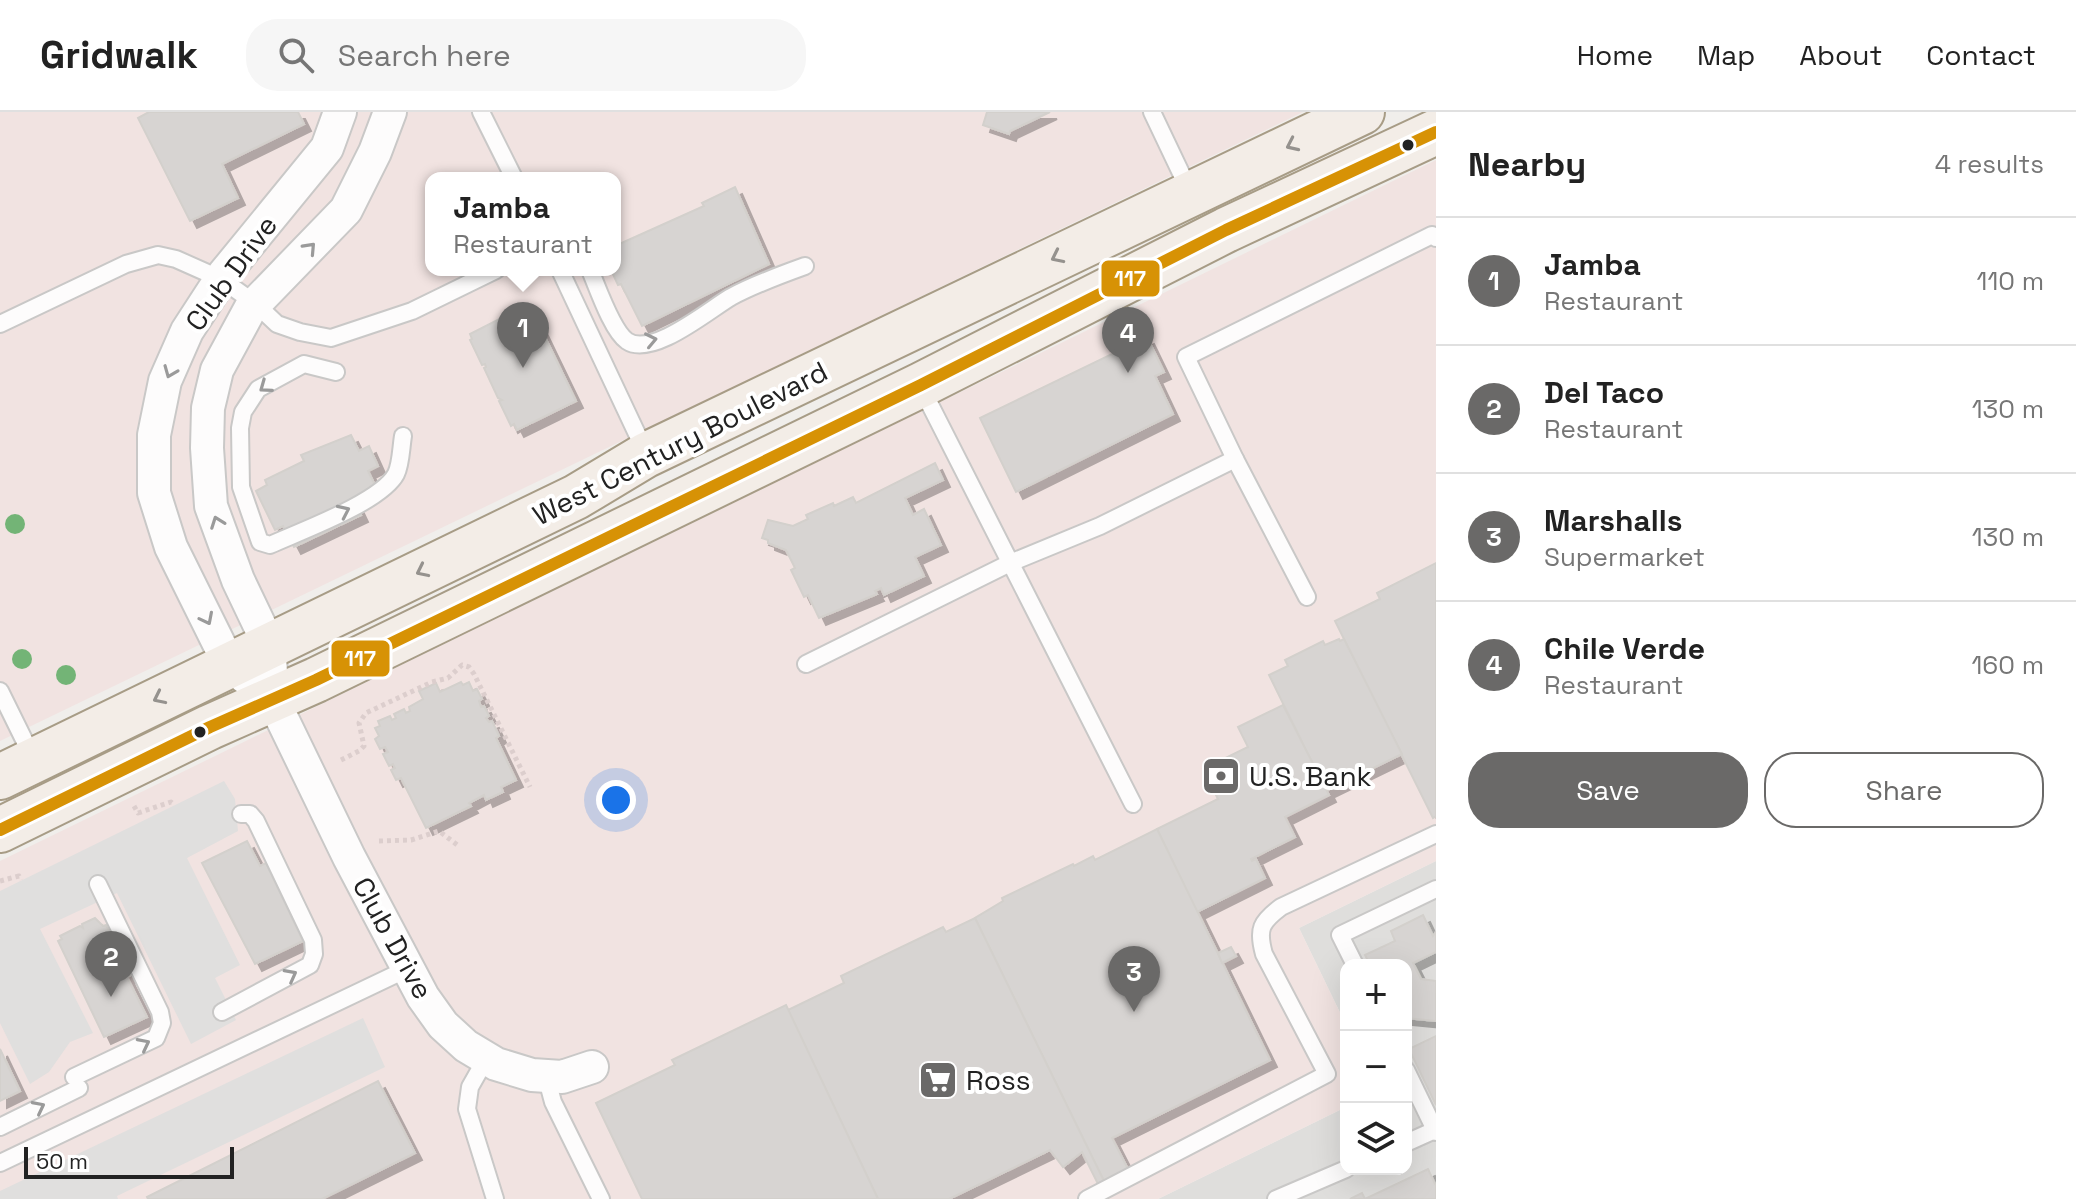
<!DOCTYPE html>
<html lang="en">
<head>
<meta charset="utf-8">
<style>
  :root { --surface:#fff; --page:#f6f6f6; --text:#222; --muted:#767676; --line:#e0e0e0; --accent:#6a6968 }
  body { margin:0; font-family:"Space Grotesk",sans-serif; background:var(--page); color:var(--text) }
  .controls { position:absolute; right:24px; bottom:24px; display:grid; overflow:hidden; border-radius:16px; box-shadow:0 8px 32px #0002 }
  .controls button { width:72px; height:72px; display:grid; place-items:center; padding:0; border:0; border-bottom:2px solid var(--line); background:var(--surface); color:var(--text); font:40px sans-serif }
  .scale { position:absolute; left:24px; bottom:20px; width:210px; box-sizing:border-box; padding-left:8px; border:4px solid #222; border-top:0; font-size:22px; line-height:28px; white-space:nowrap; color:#222; -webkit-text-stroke:6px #fff; paint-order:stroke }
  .you { position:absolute; left:616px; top:688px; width:28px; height:28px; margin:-20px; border:6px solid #fff; border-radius:50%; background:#1a73e8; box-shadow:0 0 0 12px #1a73e833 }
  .badge { display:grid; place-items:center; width:52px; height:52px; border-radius:50%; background:var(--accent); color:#fff; font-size:26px; font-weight:700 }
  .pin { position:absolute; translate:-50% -66px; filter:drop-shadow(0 2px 4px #0008) }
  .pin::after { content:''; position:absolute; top:42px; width:28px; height:24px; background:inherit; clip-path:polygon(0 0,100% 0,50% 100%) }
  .popup { position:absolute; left:425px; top:60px; width:196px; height:104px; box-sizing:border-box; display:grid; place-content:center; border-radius:16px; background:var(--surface); filter:drop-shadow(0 2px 6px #0005); font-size:26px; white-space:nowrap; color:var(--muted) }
  .popup b { font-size:30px; color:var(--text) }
  .popup::after { content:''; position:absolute; left:50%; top:100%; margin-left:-16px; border:16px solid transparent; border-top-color:var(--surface) }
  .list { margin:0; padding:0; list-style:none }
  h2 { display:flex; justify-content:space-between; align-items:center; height:104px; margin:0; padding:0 32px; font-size:34px }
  h2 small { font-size:26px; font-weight:400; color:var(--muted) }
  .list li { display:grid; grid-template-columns:52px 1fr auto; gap:24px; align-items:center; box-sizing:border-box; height:128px; padding:0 32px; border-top:2px solid var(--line) }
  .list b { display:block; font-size:30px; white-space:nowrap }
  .list p { margin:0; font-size:26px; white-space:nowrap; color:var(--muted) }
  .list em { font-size:26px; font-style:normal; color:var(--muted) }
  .actions { display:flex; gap:16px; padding:24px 32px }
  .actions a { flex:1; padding:18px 0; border:2px solid var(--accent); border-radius:32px; text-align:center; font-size:28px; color:var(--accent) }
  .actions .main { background:var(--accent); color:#fff }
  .icon { flex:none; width:44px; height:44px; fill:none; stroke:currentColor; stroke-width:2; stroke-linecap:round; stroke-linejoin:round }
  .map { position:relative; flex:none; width:1436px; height:1087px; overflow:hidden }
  header { display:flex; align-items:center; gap:48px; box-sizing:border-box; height:112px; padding:0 40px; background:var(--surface); border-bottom:2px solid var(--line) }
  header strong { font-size:38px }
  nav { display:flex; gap:44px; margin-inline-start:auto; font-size:28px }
  .search { width:560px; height:72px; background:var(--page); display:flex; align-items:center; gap:20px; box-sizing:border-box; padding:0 28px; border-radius:32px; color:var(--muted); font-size:30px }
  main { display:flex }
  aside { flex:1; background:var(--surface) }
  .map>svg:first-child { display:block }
  .residential { fill:#dfdedc }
  .commercial { fill:#f1e3e1; fill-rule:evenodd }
  .parking { fill:#e0dfde }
  .building { fill:#d7d4d2; stroke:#d3d0cc; stroke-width:2; filter:url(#shadow) }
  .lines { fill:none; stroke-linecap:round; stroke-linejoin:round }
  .service-casing { stroke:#c9c8c7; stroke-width:20 }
  .minor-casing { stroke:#c9c8c7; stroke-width:36 }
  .primary-casing { stroke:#a79c86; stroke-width:48 }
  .path { stroke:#dccecd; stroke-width:5; stroke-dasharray:4 4; stroke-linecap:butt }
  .service { stroke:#fdfcfc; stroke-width:16 }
  .minor { stroke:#fdfcfc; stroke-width:32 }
  .primary { stroke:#f3ede7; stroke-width:44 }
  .bus-1-casing { stroke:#fff; stroke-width:18 }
  .bus-1 { stroke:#d79205; stroke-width:12 }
  .tree { fill:#73b476 }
  .oneway { stroke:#95928e }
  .oneway2 { stroke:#9a9a9a }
  .bus-dot { fill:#222; stroke:#fff; stroke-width:3 }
  .labels { text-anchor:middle; stroke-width:8; stroke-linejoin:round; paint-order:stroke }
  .street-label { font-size:28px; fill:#222; stroke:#fff }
  .poi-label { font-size:28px; fill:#222; stroke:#fff; text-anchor:start }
  .line-badge { stroke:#fff; stroke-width:3 }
  .badge-label { font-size:22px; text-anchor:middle; font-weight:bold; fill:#fff }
</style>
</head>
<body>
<header>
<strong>Gridwalk</strong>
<div class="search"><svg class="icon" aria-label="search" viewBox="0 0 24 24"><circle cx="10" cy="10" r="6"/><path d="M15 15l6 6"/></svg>Search here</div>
<nav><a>Home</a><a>Map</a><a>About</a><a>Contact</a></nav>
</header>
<main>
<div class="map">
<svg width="1436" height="1087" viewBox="0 0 1436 1087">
  <defs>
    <filter id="shadow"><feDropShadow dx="7" dy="7" stdDeviation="0" flood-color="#0004"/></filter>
  </defs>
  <rect width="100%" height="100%" fill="#f0eeeb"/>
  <path class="residential" d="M1436 749V1087H1158L1346 995V1057H1406V853H1346V913L1299 816Z"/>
  <g class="commercial">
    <path d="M0 0H1303L0 629ZM431 66H615V158H431Z"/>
    <path d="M1436 48V749L1299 816 1346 913V995L1158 1087H0V749Z"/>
  </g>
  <g class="parking">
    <path d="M224 669 235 687 238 719 187 746 240 853 215 866 236 908 191 932 117 781 40 817 93 921 70 930 49 960 30 972 0 911V779Z"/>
    <path d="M363 906 385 955 117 1084 118 1087H0V1079Z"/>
  </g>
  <g class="building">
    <path d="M149 0H298L304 12 222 52 238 86 190 109 138 6Z"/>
    <path d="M987 0H1050L1010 19 1009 22 983 13Z"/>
    <path d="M735 75 769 152 642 214 621 172 618 173 611 158H615V134L704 94 702 91Z"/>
    <path d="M529 192 576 289 517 318 514 312 511 314 499 289 502 288 498 286 484 256 486 255 485 252 482 253 470 228 472 227 470 222Z"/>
    <path d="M1147 225 1164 260 1155 264 1173 302 1016 380 980 306Z"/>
    <path d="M351 323 359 339 369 334 378 354 368 359 376 375 353 386 361 403 294 435 283 414 275 418 256 379 267 373 265 368 304 349 301 343Z"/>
    <path d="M935 351 943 368 905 386 913 403 924 397 941 433 915 445 924 464 884 483 881 476 875 479 877 482 819 506 808 483 804 485 791 458 795 456 786 438 768 431V428L762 426 768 408 793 414 808 407 806 403 833 391 834 394 853 385 856 391Z"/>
    <path d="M1436 451V704L1433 706 1335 509 1380 487 1377 481Z"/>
    <path d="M1339 527 1340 529 1344 527 1402 642 1326 679 1269 563 1288 554 1285 548 1323 529 1325 533Z"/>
    <path d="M461 570 463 573 469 570 473 579 477 577 482 587 479 589 481 595 484 594 489 604 486 606 489 610 492 609 499 624 496 626 516 668 501 675 503 680 486 688 484 683 469 691 471 694 426 716 401 666 396 668 391 658 395 656 393 652 389 654 383 642 388 640 385 635 380 637 375 627 379 624 375 616 380 614 378 609 390 604 392 608 396 606 394 602 404 597 406 601 410 599 409 595 423 587 419 579 436 571 440 580Z"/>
    <path d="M1283 593 1329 683 1285 705 1295 725 1251 747 1252 749 1256 747 1265 766 1197 800 1157 717 1218 687 1203 657 1248 635 1238 615Z"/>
    <path d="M1157 717 1270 948 1112 1026 1128 1057 1104 1069 975 806 1003 789 1002 786 1073 752 1074 754 1093 744 1095 748Z"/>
    <path d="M247 729 260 754 266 751 303 829 255 852 202 751Z"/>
    <path d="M1423 803 1433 824 1436 820V840L1413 851 1421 867 1436 869V909L1406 906V853H1370L1365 843 1395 829 1391 819Z"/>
    <path d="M95 806 103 814 106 813 119 839 115 841 119 848 123 846 131 863 127 865 147 905 104 925 58 829 62 827 60 824 80 814 83 816 82 812Z"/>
    <path d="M975 806 1104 1069 1098 1072 1082 1040 1063 1055 1050 1038 949 1087H878L788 898 844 871 841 864 943 815 946 820Z"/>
    <path d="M1231 835 1236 844 1222 851 1218 841Z"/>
    <path d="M786 893 878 1087H642L596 991 675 953 672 948Z"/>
    <path d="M1436 924V993L1409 937Z"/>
    <path d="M0 937 20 979 0 989Z"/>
    <path d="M378 969 415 1041 322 1087H148L147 1085Z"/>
    <path d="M1428 1057 1436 1074V1087H1350L1362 1081 1365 1087Z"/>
  </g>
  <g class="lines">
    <g class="service-casing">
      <g id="service">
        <path d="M481 0 514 66"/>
        <path d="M1152 0 1190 80"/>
        <path d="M560 158 646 341"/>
        <path d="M590 158C597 174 612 219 627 229 652 246 710 197 731 185 755 172 780 163 805 154"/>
        <path d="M0 212 126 152 158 143 176 147 221 167 256 192 277 212 300 220 331 226 412 199 496 158"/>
        <path d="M336 260 304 252 258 277 243 300 240 316 241 375 260 430 270 433C301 419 381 390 396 362 401 352 401 336 403 324"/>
        <path d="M921 275 1133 692"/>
        <path d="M1307 485 1235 347 1186 245 1432 123 1436 126"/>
        <path d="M806 552 1010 451 1100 414 1235 347"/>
        <path d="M0 579 33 646"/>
        <path d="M1355 853 1340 823 1436 777"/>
        <path d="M222 900 310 853 314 842 313 828 256 709 250 702H241"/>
        <path d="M487 945 470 975 467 997 495 1087"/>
        <path d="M1406 958 1436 1020"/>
        <path d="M546 964 553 990 601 1087"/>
        <path d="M74 965 156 926 162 911 160 900 98 772"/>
        <path d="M0 1015 79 976"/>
        <path d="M1406 1031 1435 1018"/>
        <path d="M0 1051 409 856"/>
        <path d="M1087 1087 1327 962 1264 842C1257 817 1261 810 1281 795L1436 722"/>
        <path d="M1276 1087 1346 1057"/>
      </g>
    </g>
    <g class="minor-casing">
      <g id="minor">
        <path d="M390 0 375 40 346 98 250 197 217 258 208 296 207 336 211 394 238 468 269 533 273 588 349 745 423 885 443 913 466 934 496 952 532 963 562 965 592 955"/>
        <path d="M246 566 229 552 171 435 154 381V323L165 269 187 219 224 162 327 36 340 0"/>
      </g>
    </g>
    <g class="primary-casing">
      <g id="primary">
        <path d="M0 665 576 385 646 343 1362 0"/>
        <path d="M0 718 210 615 316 568 921 273 1226 118 1436 20"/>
      </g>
    </g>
    <g class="path">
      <path d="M341 648 359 639 364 634 359 611 366 601 432 570 448 566 462 553 469 555 474 562 530 675"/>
      <path d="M134 694 138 701 171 690 174 693"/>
      <path d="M379 729 411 728 439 719 460 735"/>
      <path d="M0 769 19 764 21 768"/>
    </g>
    <use href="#service" class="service"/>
    <use href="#minor" class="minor"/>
    <use href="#primary" class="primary"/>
    <g class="bus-1-casing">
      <path id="bus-1" d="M0 718 210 615 316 568 921 273 1226 118 1436 20"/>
    </g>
    <use href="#bus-1" class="bus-1"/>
  </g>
  <g class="tree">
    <circle cx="15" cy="412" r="10"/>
    <circle cx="22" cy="547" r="10"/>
    <circle cx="66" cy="563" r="10"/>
  </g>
  <defs><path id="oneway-chevron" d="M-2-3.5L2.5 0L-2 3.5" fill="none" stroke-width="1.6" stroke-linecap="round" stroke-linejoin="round" transform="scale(2)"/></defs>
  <g class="oneway">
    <use href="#oneway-chevron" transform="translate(1292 33) rotate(155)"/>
    <use href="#oneway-chevron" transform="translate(1057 145) rotate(154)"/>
    <use href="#oneway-chevron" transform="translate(422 459) rotate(154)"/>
    <use href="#oneway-chevron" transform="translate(159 586) rotate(154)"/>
  </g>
  <g class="oneway2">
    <use href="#oneway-chevron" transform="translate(310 136) rotate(-47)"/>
    <use href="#oneway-chevron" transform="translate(651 228) rotate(-12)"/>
    <use href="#oneway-chevron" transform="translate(170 260) rotate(112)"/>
    <use href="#oneway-chevron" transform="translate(265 275) rotate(144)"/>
    <use href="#oneway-chevron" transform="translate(344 399) rotate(-25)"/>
    <use href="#oneway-chevron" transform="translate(217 410) rotate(-110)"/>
    <use href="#oneway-chevron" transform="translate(207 507) rotate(63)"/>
    <use href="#oneway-chevron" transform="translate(291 863) rotate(-28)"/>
    <use href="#oneway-chevron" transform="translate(144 932) rotate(-27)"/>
    <use href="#oneway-chevron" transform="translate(39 995) rotate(-27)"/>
  </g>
  <defs>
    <g id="bank-square" transform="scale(2)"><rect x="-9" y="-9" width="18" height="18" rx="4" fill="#6a6968" stroke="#fff"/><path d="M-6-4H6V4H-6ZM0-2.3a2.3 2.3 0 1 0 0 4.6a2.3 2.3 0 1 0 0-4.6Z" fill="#fff"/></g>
    <g id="supermarket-square" transform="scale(2)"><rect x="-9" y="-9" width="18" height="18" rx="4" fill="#6a6968" stroke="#fff"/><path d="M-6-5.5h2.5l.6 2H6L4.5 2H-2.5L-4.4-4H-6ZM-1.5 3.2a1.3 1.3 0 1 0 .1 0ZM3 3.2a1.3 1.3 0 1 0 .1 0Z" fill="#fff"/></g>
  </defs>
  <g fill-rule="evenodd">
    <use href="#bank-square" x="1221" y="664"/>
    <use href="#supermarket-square" x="938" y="968"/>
  </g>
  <g class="bus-dot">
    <circle cx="1408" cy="33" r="7"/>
    <circle cx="200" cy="620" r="7"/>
  </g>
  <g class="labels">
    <g class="street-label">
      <text transform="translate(231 161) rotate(-54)" y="10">Club Drive</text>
      <text transform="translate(680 331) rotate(-27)" y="10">West Century Boulevard</text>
      <text transform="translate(393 826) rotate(61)" y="10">Club Drive</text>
    </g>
    <g class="poi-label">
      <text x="1249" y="674">U.S. Bank</text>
      <text x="966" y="978">Ross</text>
    </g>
  </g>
  <g class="line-badge">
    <rect x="1100" y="147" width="61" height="39" rx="8" fill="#d79205"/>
    <rect x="330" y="527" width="61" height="39" rx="8" fill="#d79205"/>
  </g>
  <g class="badge-label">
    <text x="1130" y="174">117</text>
    <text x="360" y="554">117</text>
  </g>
</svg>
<div class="controls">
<button>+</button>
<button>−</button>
<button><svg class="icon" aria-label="layers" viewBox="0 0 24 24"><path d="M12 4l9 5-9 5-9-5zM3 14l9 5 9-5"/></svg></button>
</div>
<div class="scale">50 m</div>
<div class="you"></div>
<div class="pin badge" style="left:523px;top:256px">1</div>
<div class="popup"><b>Jamba</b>Restaurant</div>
<div class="pin badge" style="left:111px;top:885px">2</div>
<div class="pin badge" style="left:1134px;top:900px">3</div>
<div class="pin badge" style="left:1128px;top:261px">4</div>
</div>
<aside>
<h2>Nearby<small>4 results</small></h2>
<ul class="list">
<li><span class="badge">1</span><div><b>Jamba</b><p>Restaurant</p></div><em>110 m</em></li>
<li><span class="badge">2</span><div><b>Del Taco</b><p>Restaurant</p></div><em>130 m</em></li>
<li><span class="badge">3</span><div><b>Marshalls</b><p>Supermarket</p></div><em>130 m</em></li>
<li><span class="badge">4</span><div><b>Chile Verde</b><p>Restaurant</p></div><em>160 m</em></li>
</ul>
<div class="actions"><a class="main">Save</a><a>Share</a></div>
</aside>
</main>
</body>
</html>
